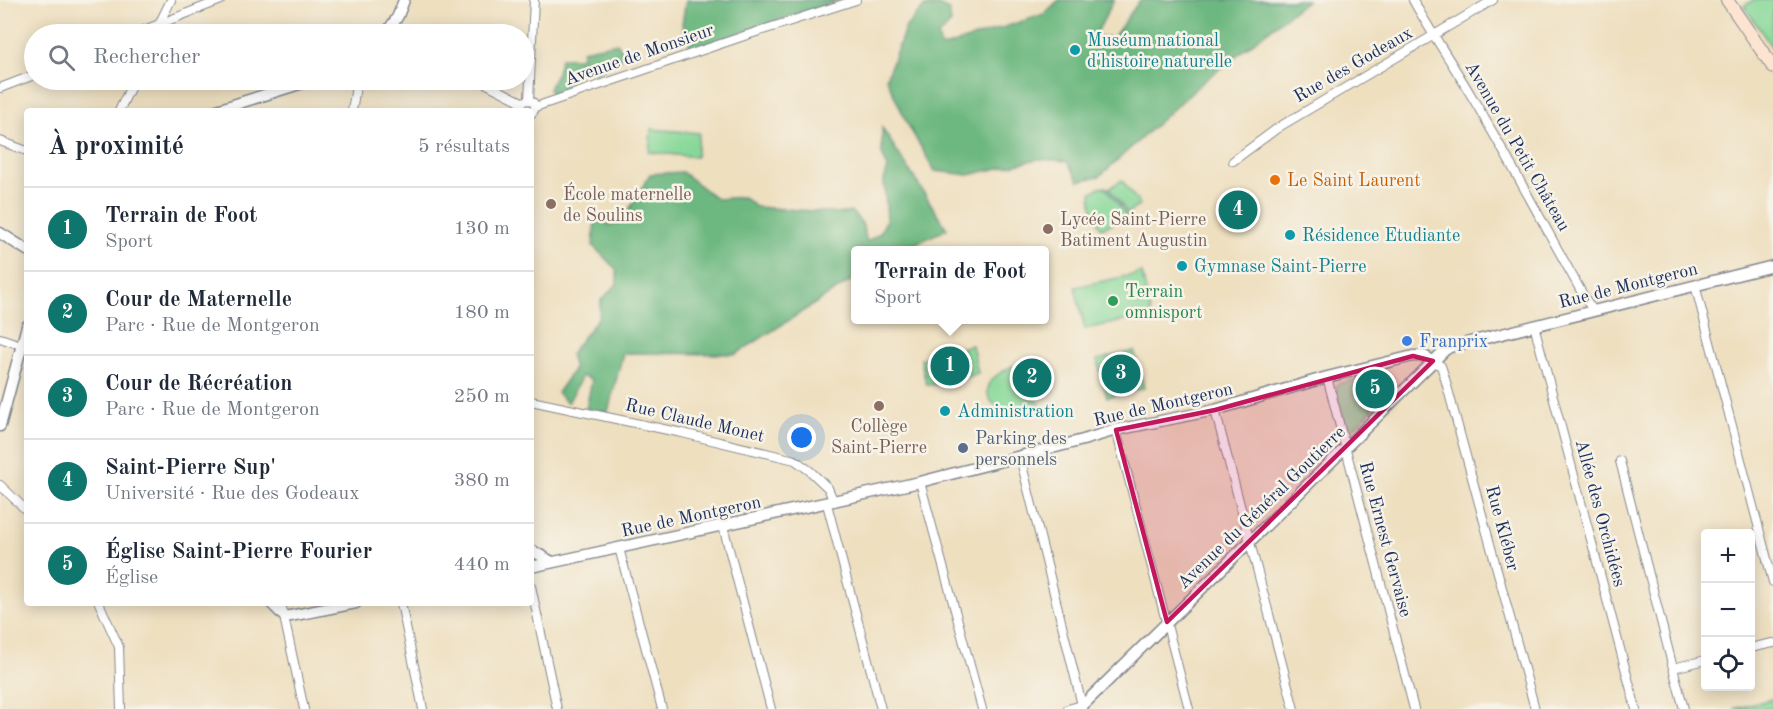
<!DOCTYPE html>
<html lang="fr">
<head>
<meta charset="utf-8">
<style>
  :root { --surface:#fff; --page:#f6f6f7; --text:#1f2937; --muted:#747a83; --line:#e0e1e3; --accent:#0f766e }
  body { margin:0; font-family:"Old Standard TT",serif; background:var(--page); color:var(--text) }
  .controls { position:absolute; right:18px; bottom:18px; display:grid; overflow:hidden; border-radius:6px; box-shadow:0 3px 15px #0003 }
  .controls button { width:54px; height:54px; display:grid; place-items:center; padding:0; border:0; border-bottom:2px solid var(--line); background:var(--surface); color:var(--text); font:30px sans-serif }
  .you { position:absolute; left:802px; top:438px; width:21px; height:21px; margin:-15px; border:4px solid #fff; border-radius:50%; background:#1a73e8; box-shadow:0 0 0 9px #1a73e833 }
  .badge { display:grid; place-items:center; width:39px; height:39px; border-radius:50%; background:var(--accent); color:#fff; font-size:20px; font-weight:700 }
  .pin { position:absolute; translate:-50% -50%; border:3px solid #fff; box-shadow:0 2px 6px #0006 }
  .popup { position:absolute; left:851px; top:246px; width:198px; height:78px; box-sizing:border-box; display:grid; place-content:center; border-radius:6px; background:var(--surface); filter:drop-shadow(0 2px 4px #0005); font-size:20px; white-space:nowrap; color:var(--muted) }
  .popup b { font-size:22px; color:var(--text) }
  .popup::after { content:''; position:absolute; left:50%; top:100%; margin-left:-12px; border:12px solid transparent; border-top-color:var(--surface) }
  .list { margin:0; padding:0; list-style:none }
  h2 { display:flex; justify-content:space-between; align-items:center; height:78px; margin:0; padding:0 24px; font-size:26px }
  h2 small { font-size:20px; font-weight:400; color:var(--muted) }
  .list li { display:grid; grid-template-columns:39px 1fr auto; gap:18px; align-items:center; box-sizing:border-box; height:84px; padding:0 24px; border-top:2px solid var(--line) }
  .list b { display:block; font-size:22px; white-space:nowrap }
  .list p { margin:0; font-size:20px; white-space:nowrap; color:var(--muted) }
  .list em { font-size:20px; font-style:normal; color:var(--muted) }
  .icon { flex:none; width:33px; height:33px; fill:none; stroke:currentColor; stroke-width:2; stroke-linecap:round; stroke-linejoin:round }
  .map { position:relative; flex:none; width:1773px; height:709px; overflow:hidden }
  .search { position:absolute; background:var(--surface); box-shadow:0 3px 15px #0003; left:24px; top:24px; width:510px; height:66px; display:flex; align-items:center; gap:15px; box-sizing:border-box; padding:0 21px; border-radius:33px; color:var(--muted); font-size:22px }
  .panel { position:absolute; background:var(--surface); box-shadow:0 3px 15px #0003; left:24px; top:108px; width:510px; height:498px; border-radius:6px }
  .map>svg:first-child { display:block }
  .green { fill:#87d898; stroke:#51847b; stroke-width:1.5 }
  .forest { fill:#6db880; stroke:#44746f; stroke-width:1.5 }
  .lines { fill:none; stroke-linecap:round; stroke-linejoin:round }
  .minor-casing { stroke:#84878e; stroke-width:10 }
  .tertiary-casing { stroke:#84878e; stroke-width:13 }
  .secondary-casing { stroke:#84878e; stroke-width:14 }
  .minor { stroke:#fff; stroke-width:8 }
  .tertiary { stroke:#fff; stroke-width:10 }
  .secondary { stroke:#fde4d1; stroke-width:12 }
  .marked { fill:#c2185b; fill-opacity:0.2; stroke:#c2185b; stroke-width:4.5; stroke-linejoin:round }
  .culture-dot { fill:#0f9aa8; stroke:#f7f3e8; stroke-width:2 }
  .food-dot { fill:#e8710a; stroke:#f7f3e8; stroke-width:2 }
  .education-dot { fill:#8d6e63; stroke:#f7f3e8; stroke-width:2 }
  .leisure-dot { fill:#2e9e5b; stroke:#f7f3e8; stroke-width:2 }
  .shop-dot { fill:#3f7fe0; stroke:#f7f3e8; stroke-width:2 }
  .service-dot { fill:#5c6f8a; stroke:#f7f3e8; stroke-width:2 }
  .labels { text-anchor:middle; stroke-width:5; stroke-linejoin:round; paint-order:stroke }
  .culture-label { font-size:18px; fill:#0d838f; stroke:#f7f3e8; text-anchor:start }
  .street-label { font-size:18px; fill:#1b2f5e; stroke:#f7f3e8 }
  .food-label { font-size:18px; fill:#c56008; stroke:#f7f3e8; text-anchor:start }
  .education-label { font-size:18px; fill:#785e54; stroke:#f7f3e8; text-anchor:start }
  .leisure-label { font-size:18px; fill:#27864d; stroke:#f7f3e8; text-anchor:start }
  .shop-label { font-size:18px; fill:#366cbe; stroke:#f7f3e8; text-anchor:start }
  .service-label { font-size:18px; fill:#4e5e75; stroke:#f7f3e8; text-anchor:start }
</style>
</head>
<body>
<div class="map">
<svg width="1773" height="709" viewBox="0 0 1773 709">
  <rect width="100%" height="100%" fill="#f7f3e8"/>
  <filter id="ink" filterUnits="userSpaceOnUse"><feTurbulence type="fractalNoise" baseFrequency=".0167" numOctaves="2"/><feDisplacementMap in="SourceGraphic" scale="12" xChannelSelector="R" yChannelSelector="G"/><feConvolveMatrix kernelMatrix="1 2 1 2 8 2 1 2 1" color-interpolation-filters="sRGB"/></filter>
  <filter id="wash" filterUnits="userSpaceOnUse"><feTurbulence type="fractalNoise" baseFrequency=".008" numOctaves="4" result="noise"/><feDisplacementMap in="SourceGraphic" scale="24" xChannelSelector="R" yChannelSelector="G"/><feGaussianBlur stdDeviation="1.35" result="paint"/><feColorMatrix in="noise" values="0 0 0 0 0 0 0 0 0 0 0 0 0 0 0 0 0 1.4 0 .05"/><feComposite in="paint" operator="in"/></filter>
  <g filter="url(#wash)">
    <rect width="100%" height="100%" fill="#eedfbf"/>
    <g class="green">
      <path d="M1753 0H1773V49L1744 6Z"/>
      <path d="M651 129 699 133 696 157 649 152Z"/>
      <path d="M1122 180 1140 205 1127 213 1109 188Z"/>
      <path d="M1100 187H1106L1128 218 1101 228 1093 214 1091 193Z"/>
      <path d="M1142 273 1151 315 1085 329 1075 287Z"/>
      <path d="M972 345 978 373C963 378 942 387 926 384L921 359Z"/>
      <path d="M1134 351 1144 388 1107 397 1097 360Z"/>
      <path d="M1033 358 1042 359 1043 362 1040 363 1048 392C1025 409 1006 372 1033 358Z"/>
      <path d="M1012 366 1014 368C1011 390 1022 392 1039 402L1040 405C1025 423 973 408 992 380 996 374 1006 370 1012 366Z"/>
      <path d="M1356 379 1360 390 1358 395 1361 399H1366L1373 409 1351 431 1347 428 1335 388 1338 384Z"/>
      <path d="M1773 699V709H1733Z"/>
    </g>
    <g class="forest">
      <path d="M686 0H840L689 50V43L693 39 694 33 685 35 682 24Z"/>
      <path d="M1059 0H1114L1095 36 1113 38 1140 0H1307L1198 86 1100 176 1079 181 1067 161 1038 159 969 175 935 171 909 127 886 78 906 27 924 7 938 5 949 10 951 23 938 36 941 48 1044 14Z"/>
      <path d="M617 43 624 53 620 59 595 73 584 66 566 75 567 91 552 96 549 89 557 72 561 58H581L583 50Z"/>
      <path d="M882 128 947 229 902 250H856L855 278 736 354 623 353 608 412 586 409 592 380 582 376 568 403 557 393 574 369 570 354 599 317 601 300 617 284V270L593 246 595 218 611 226 622 222 650 174 682 172 717 199 743 197 756 207 841 213 852 212 862 223 867 242 880 233 887 219 884 180 888 168 882 154Z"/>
    </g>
  </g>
  <g filter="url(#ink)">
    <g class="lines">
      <g class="minor-casing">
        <g id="minor">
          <path d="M1413 0C1431 33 1453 64 1472 97 1512 164 1548 233 1586 300L1593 310"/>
          <path d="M134 34 221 0"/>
          <path d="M154 34 171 0"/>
          <path d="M479 80 522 102"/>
          <path d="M0 88 34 75"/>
          <path d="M529 100 534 0"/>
          <path d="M535 107 747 35 856 0"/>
          <path d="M119 111 134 80"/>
          <path d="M352 111 357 80"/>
          <path d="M521 111 520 107 522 102 529 100C536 102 537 109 531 114"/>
          <path d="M0 141 27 151"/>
          <path d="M1233 161 1279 127 1493 0"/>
          <path d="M1695 285 1773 582"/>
          <path d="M1534 325 1636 709"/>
          <path d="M0 338 21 345"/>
          <path d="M1433 361 1441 366 1444 375 1535 709"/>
          <path d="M1327 377 1414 709"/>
          <path d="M531 401 682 433 795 460 810 471 828 488 834 502"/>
          <path d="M1215 410 1294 709"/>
          <path d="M1116 430 1189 709"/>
          <path d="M1020 457 1083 709"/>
          <path d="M1620 461 1673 668 1706 660"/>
          <path d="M920 482 982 709"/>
          <path d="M0 485 27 511"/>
          <path d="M827 504 881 709"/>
          <path d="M723 526 771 709"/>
          <path d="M619 548 662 709"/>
          <path d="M531 586 557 709"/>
          <path d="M99 603 119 647 121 709"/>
          <path d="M281 603 304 709"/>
          <path d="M401 603 423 709"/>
          <path d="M1750 648 1773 643"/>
          <path d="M1673 668 1684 709"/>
          <path d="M1068 709 1082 705"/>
        </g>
      </g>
      <g class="tertiary-casing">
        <g id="tertiary">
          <path d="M386 34 398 16 404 0"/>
          <path d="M214 111 312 80"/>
          <path d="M0 233 27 250"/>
          <path d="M0 426 27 326"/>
          <path d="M531 550 552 562"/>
          <path d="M531 567 920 482 1083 440 1116 430 1215 410 1327 377 1413 356H1424L1433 361"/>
          <path d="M271 603 285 617 356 603"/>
          <path d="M1079 709 1445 350 1450 347 1773 266"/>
        </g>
      </g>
      <g class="secondary-casing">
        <path id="secondary" d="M1727 0 1773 67"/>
      </g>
      <use href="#minor" class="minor"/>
      <use href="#tertiary" class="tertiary"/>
      <use href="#secondary" class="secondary"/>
    </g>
  </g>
  <path class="marked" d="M1413 356 1433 361 1167 622 1116 430 1215 410Z"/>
  <g class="culture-dot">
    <circle cx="1075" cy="50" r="6"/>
    <circle cx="1290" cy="235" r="6"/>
    <circle cx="1182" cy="266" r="6"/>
    <circle cx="945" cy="411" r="6"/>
  </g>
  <circle class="food-dot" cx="1275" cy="180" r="6"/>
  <g class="education-dot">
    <circle cx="551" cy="204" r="6"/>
    <circle cx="1048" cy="229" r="6"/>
    <circle cx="879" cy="406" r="6"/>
  </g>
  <circle class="leisure-dot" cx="1113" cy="301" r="6"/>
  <circle class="shop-dot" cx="1407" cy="341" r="6"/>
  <circle class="service-dot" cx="963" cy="448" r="6"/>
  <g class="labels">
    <g class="culture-label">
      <text x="1087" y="46">Muséum national<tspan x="1087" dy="21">d'histoire naturelle</tspan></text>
      <text x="1302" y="241">Résidence Etudiante</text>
      <text x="1194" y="272">Gymnase Saint-Pierre</text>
      <text x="957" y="417">Administration</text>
    </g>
    <g class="street-label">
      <text transform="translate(639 54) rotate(-19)" y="6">Avenue de Monsieur</text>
      <text transform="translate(1353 64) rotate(-30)" y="6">Rue des Godeaux</text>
      <text transform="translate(1518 146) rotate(60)" y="6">Avenue du Petit Château</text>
      <text transform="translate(1628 285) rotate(-14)" y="6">Rue de Montgeron</text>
      <text transform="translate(1163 404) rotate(-13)" y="6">Rue de Montgeron</text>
      <text transform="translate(695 420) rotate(13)" y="6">Rue Claude Monet</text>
      <text transform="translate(1261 507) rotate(-44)" y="6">Avenue du Général Goutierre</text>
      <text transform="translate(1601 513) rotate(75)" y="6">Allée des Orchidées</text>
      <text transform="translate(691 516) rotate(-12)" y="6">Rue de Montgeron</text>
      <text transform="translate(1503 528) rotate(75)" y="6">Rue Kléber</text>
      <text transform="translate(1386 539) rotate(75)" y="6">Rue Ernest Gervaise</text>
    </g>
    <g class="food-label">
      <text x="1287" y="186">Le Saint Laurent</text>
    </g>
    <g class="education-label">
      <text x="563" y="200">École maternelle<tspan x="563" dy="21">de Soulins</tspan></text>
      <text x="1060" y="225">Lycée Saint-Pierre<tspan x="1060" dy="21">Batiment Augustin</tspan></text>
      <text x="879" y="432" text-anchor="middle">Collège<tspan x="879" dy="21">Saint-Pierre</tspan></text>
    </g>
    <g class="leisure-label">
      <text x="1125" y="297">Terrain<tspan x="1125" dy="21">omnisport</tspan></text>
    </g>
    <g class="shop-label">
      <text x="1419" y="347">Franprix</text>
    </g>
    <g class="service-label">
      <text x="975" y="444">Parking des<tspan x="975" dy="21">personnels</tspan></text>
    </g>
  </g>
</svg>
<div class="controls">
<button>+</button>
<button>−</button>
<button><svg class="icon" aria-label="locate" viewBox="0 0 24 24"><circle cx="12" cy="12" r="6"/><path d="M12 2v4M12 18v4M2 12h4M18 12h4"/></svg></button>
</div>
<div class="you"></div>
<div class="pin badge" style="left:950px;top:366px">1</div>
<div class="popup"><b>Terrain de Foot</b>Sport</div>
<div class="pin badge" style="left:1032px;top:378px">2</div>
<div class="pin badge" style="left:1121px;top:374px">3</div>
<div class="pin badge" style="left:1238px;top:210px">4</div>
<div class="pin badge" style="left:1375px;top:389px">5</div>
<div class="search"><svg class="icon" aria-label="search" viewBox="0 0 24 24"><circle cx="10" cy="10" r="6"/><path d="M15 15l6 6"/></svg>Rechercher</div>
<section class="panel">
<h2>À proximité<small>5 résultats</small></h2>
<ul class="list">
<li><span class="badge">1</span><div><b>Terrain de Foot</b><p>Sport</p></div><em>130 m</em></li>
<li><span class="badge">2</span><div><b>Cour de Maternelle</b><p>Parc · Rue de Montgeron</p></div><em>180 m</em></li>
<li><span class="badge">3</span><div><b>Cour de Récréation</b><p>Parc · Rue de Montgeron</p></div><em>250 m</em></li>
<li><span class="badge">4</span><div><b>Saint-Pierre Sup'</b><p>Université · Rue des Godeaux</p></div><em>380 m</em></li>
<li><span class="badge">5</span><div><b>Église Saint-Pierre Fourier</b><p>Église</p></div><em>440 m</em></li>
</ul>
</section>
</div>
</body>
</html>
